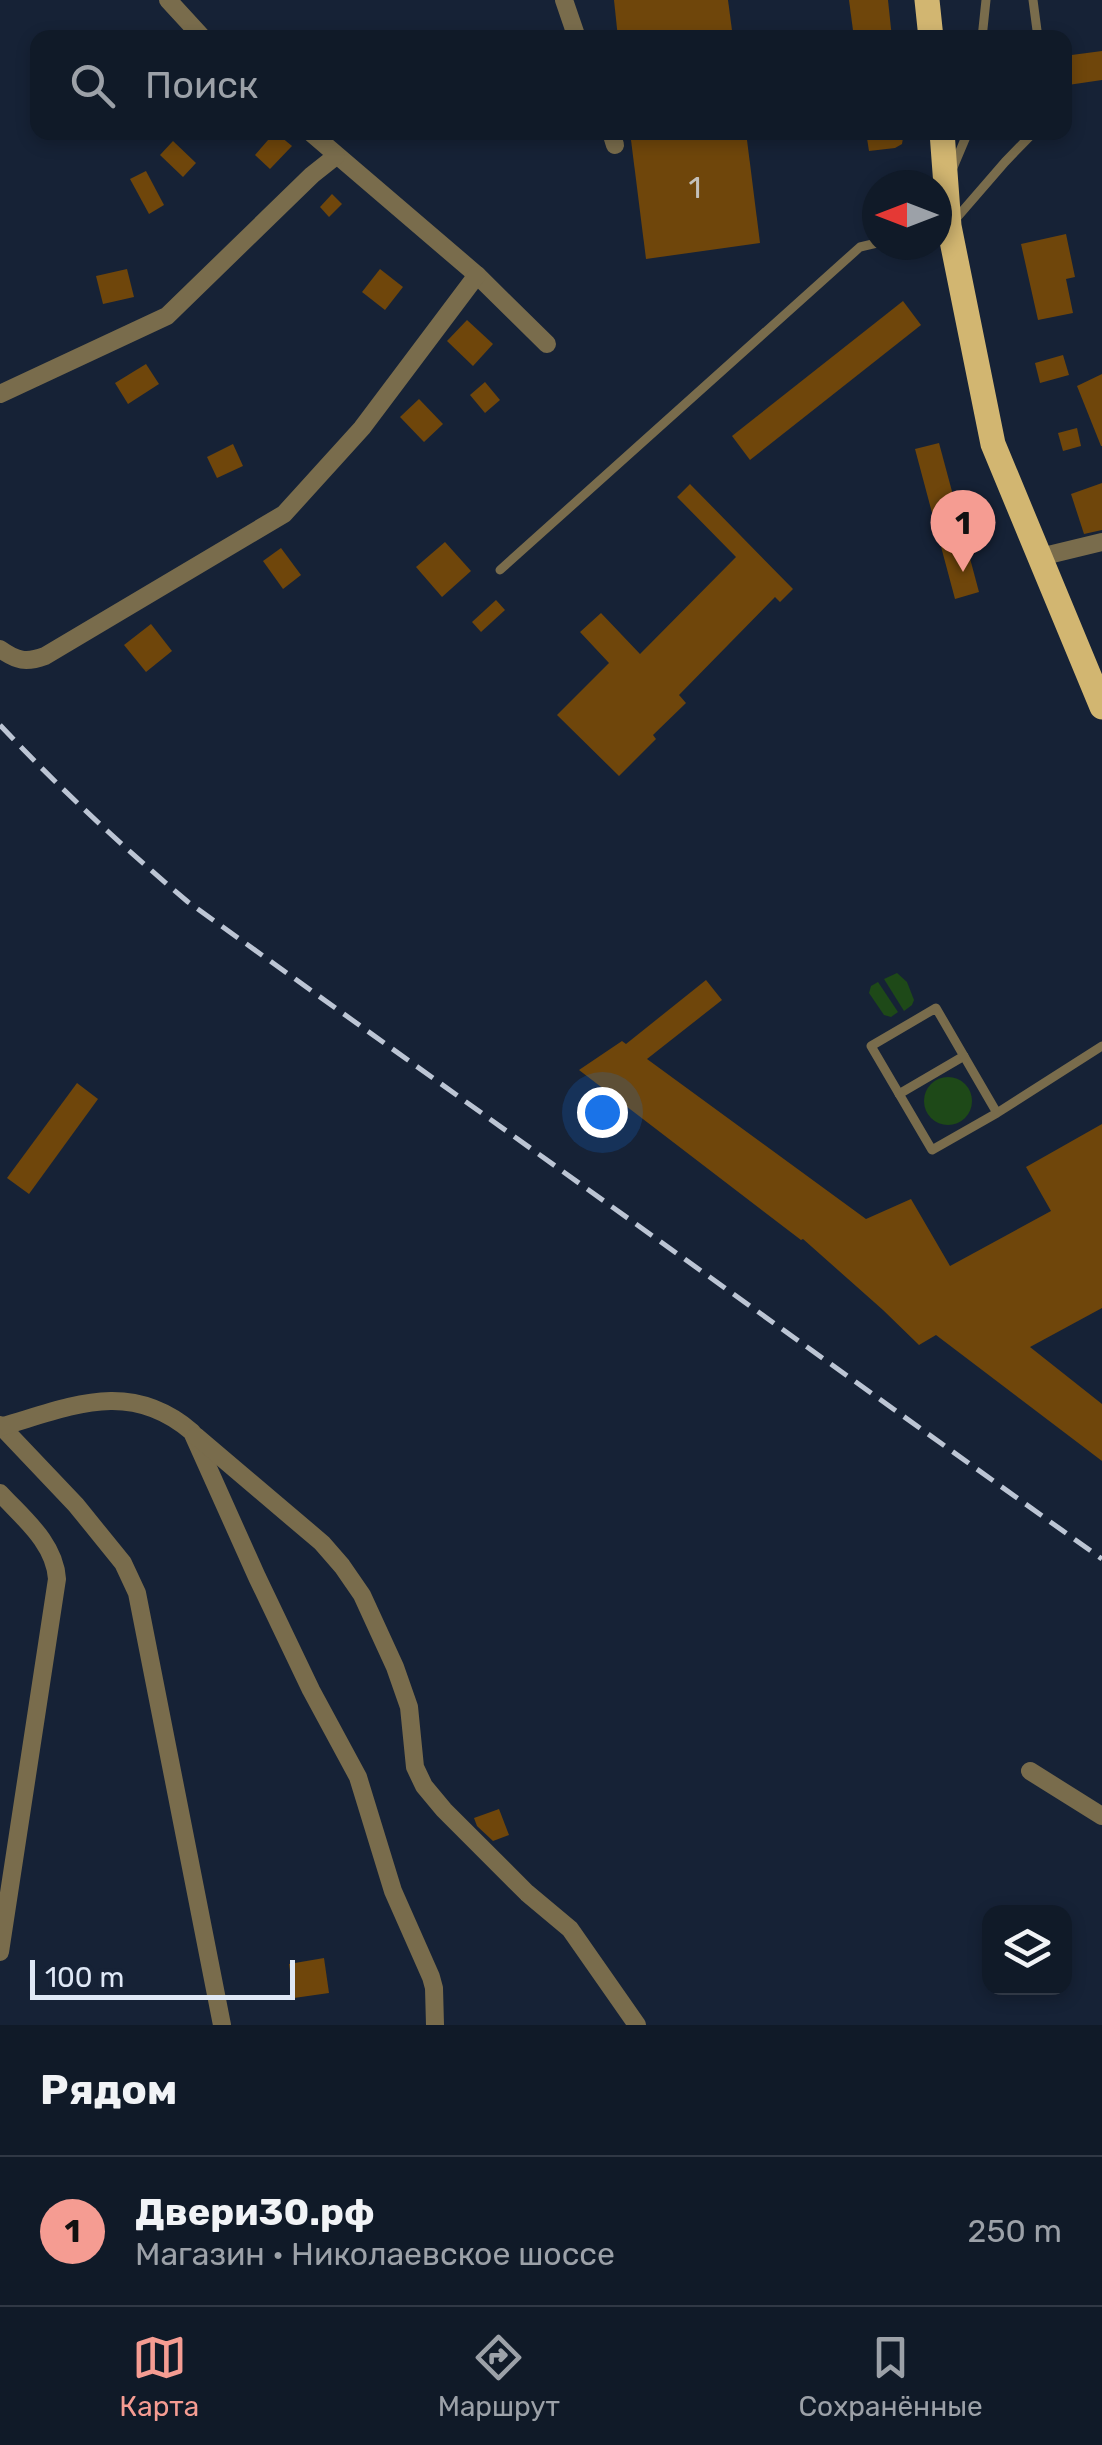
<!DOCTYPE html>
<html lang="ru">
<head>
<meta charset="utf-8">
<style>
  :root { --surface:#101a28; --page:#192330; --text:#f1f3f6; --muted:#9ca1a8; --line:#303845; --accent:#f59c92 }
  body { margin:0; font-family:Rubik,sans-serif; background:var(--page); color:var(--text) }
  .controls { position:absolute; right:30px; bottom:30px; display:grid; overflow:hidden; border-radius:20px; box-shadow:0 5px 15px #0003 }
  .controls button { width:90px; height:90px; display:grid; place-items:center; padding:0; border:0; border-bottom:2px solid var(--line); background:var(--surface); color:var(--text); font:50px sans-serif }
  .compass { position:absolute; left:862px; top:170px; width:90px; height:90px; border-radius:50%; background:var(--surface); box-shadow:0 5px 15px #0003; rotate:270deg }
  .scale { position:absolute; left:30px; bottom:25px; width:265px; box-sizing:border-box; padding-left:10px; border:5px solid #dfe8f6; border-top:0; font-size:28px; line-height:35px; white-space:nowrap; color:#dfe8f6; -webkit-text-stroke:8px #162236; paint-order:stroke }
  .you { position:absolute; left:602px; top:1112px; width:35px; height:35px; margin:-25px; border:8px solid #fff; border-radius:50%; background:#1a73e8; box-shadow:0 0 0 15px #1a73e833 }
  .badge { display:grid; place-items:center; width:65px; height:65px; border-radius:50%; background:var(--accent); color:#111; font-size:32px; font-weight:700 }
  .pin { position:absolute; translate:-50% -82px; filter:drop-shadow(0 2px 5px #0008) }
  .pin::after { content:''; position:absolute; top:52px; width:35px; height:30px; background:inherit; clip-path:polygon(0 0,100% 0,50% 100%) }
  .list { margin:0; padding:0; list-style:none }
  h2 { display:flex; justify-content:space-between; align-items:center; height:130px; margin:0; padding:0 40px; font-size:42px }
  h2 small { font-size:32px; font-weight:400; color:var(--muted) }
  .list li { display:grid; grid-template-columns:65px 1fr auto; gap:30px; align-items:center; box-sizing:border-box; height:150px; padding:0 40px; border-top:2px solid var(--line) }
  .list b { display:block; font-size:38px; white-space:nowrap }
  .list p { margin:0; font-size:32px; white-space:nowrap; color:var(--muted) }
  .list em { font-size:32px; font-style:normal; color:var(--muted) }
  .icon { flex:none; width:55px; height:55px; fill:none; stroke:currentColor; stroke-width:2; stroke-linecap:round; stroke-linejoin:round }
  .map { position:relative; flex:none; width:1102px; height:2025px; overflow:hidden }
  .search { position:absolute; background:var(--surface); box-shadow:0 5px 15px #0003; left:30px; right:30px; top:30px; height:110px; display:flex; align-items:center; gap:25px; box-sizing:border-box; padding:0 35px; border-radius:20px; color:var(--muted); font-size:38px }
  .sheet { height:280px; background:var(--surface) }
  nav { display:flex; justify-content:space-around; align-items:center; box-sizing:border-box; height:140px; border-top:2px solid var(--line); background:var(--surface); font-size:28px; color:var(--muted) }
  nav a { display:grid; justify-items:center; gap:5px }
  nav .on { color:var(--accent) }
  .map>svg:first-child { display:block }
  .green { fill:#1e4918 }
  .building { fill:#6f460b }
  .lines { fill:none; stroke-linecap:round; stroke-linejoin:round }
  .lane { stroke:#796c4c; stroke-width:9 }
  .street { stroke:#796c4c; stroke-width:18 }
  .primary { stroke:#d2b671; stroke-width:25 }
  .rail { stroke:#bcc5d4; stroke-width:5; stroke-dasharray:20 10; stroke-linecap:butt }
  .labels { text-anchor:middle; stroke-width:9; stroke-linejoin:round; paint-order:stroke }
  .number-label { font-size:30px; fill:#c3c0bb }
</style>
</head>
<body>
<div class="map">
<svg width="1102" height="2025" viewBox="0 0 1102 2025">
  <rect width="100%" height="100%" fill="#162236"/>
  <g class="green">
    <path d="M897 973 907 982 914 1000 912 1005 904 1011 884 979Z"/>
    <path d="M878 982 898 1012 891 1017 884 1015 869 993 871 986Z"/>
    <circle cx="948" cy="1101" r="24"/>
  </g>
  <g class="building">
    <path d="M614 0H728L733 38H618Z"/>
    <path d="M849 0H888L892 38H854Z"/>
    <path d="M1102 51V80L1068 85 1064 56Z"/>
    <path d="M275 132 292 146 270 169 255 155Z"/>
    <path d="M630 132H746L760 243 646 259Z"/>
    <path d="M866 132H904L902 144 895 148 869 151Z"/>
    <path d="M173 141 196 163 183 177 160 155Z"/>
    <path d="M146 171 164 205 149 214 130 179Z"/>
    <path d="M332 194 342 204 329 217 320 207Z"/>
    <path d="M1066 234 1075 277 1066 279 1073 313 1038 320 1021 244Z"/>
    <path d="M127 269 134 297 103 304 96 276Z"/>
    <path d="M380 269 403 287 385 310 362 292Z"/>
    <path d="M903 301 921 325 750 460 732 436Z"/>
    <path d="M467 320 493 344 473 366 447 341Z"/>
    <path d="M1063 355 1069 375 1040 383 1035 363Z"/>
    <path d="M146 364 159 384 128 404 115 383Z"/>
    <path d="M1102 374V446H1101L1077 386Z"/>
    <path d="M485 382 500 400 485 413 470 395Z"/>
    <path d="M419 399 443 424 424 442 400 417Z"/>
    <path d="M1077 428 1081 446 1063 451 1058 433Z"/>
    <path d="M939 443 979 592 955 599 915 449Z"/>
    <path d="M233 444 243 466 217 478 207 457Z"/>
    <path d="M1102 483V530L1084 534 1071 494Z"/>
    <path d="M690 484 793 589 780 602 775 597 679 695 686 703 653 735 656 739 619 776 557 715 609 663 580 632 601 613 640 654 736 557 677 497Z"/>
    <path d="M445 542 471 571 442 597 416 567Z"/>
    <path d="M281 548 301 575 283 589 263 561Z"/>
    <path d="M496 600 505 610 481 632 472 622Z"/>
    <path d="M151 624 172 651 146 672 124 645Z"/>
    <path d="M706 980 722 1000 647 1059 866 1219 911 1199 950 1266 1051 1211 1026 1167 1102 1124V1308L1030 1347 1102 1404V1461L936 1335 919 1345 883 1310 803 1239 801 1240 579 1070 622 1041 626 1044Z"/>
    <path d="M77 1083 98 1099 29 1194 7 1178Z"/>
    <path d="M499 1809 509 1835 493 1841 477 1826 474 1818Z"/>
    <path d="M324 1958 329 1993 294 1998 289 1964Z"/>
  </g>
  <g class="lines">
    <g class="lane">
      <path d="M1033 0 1038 38"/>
      <path d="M982 38 986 0"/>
      <path d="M952 170 968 132"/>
      <path d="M953 222 1005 162 1034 132"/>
      <path d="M500 570 860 247 877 243"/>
      <path d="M899 1094 964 1056"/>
      <path d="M997 1113 936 1008 871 1046 932 1150 997 1113 1102 1046"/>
    </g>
    <g class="street">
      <path d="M168 0 203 38"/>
      <path d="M564 0 577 38"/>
      <path d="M310 132 477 275 547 344"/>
      <path d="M611 132 615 145"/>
      <path d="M0 394 167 316 312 175 336 156"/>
      <path d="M1040 557 1102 542"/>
      <path d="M0 649C17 661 26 663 45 656L284 514 362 428 477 275"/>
      <path d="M0 1425 76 1505 123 1563 137 1593 222 2025"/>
      <path d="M0 1427C70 1407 129 1378 192 1432L257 1577 311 1690 358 1777 393 1891 431 1977 434 1988 435 2025"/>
      <path d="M196 1436 322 1543 342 1566 362 1595 395 1667 409 1707 415 1767 424 1786 444 1810 527 1893 570 1929 637 2025"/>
      <path d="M0 1493C23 1518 55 1543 57 1579L0 1952"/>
      <path d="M1030 1771 1102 1816"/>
    </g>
    <g class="primary">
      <path d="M927 0 931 38"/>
      <path d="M942 132 949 226 993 444 1102 707"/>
    </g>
    <path class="rail" d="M0 725C59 788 122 846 188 902L1102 1559"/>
  </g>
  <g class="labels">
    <g class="number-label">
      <text x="695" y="198">1</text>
    </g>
  </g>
</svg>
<div class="controls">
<button><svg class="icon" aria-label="layers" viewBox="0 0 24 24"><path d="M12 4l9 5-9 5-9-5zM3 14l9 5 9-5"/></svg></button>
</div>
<svg class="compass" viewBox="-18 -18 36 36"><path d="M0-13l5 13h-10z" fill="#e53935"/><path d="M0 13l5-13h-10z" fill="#9ca1a8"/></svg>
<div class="scale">100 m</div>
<div class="you"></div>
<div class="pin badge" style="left:963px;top:572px">1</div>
<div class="search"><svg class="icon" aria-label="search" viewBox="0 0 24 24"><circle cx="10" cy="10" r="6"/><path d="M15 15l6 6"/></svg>Поиск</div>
</div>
<section class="sheet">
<h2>Рядом<small></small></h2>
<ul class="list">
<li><span class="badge">1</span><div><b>Двери30.рф</b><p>Магазин · Николаевское шоссе</p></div><em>250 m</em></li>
</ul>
</section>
<nav>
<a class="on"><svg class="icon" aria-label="map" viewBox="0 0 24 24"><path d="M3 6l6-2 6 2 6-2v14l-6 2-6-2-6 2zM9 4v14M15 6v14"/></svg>Карта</a>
<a><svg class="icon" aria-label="directions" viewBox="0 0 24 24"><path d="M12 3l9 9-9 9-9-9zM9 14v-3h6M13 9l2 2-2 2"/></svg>Маршрут</a>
<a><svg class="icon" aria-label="saved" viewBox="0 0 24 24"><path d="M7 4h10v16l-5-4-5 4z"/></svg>Сохранённые</a>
</nav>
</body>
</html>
